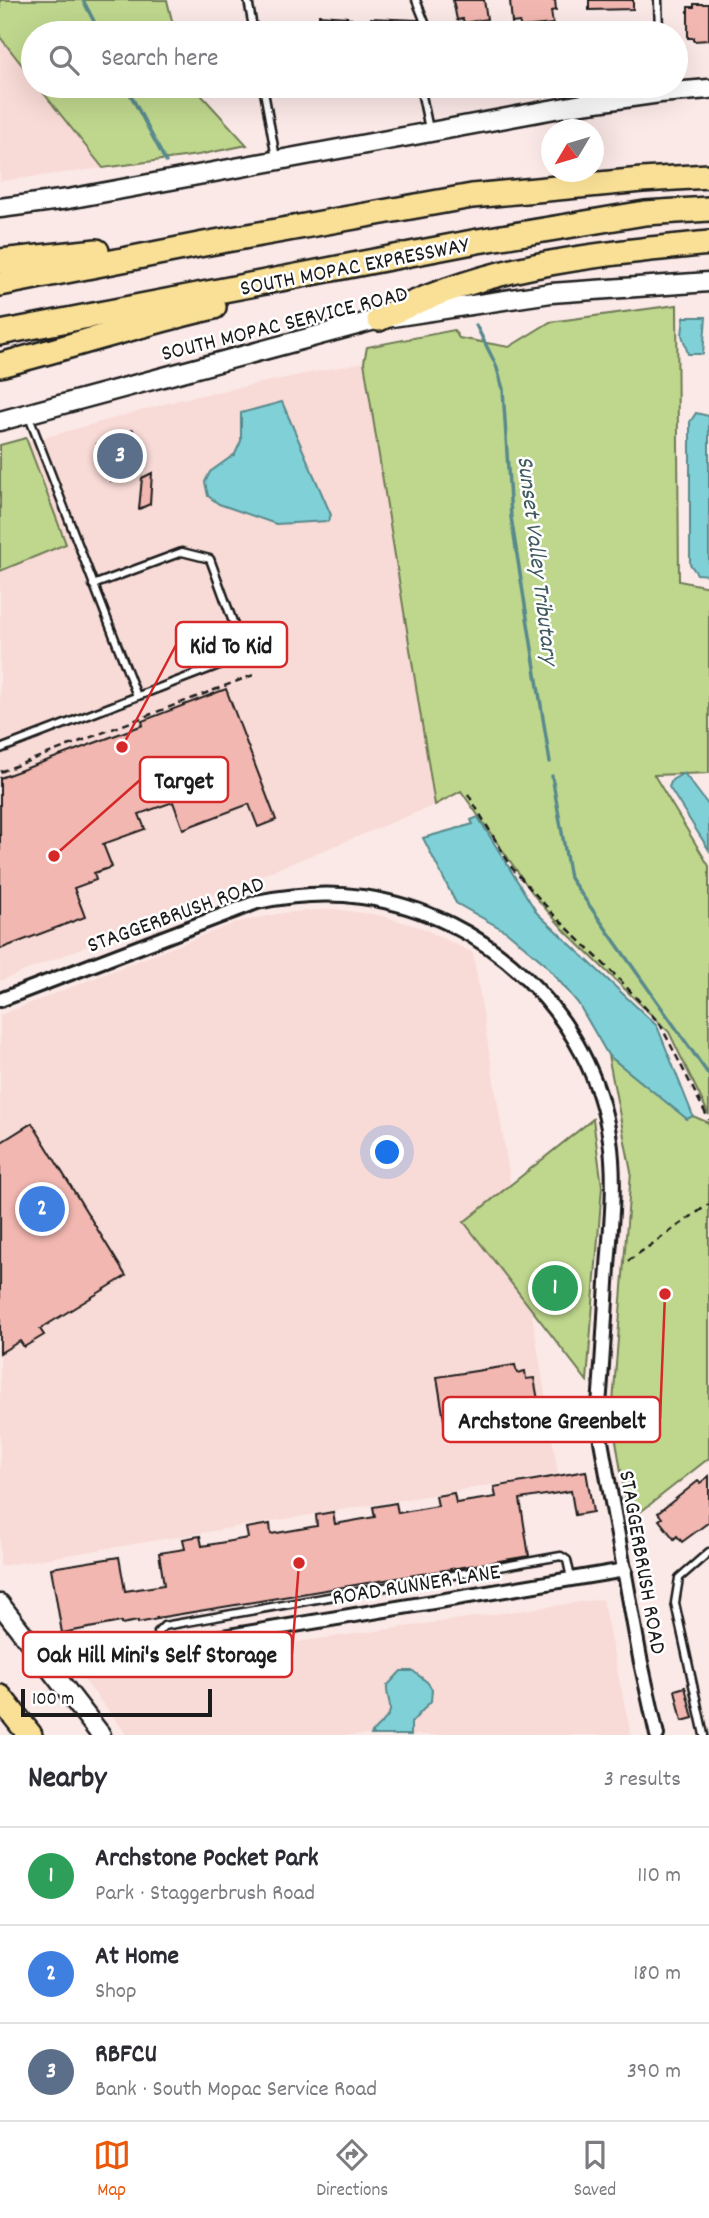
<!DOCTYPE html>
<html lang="en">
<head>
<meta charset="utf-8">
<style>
  :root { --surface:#fff; --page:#f7f7f7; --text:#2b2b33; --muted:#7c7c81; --line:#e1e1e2; --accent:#ea580c }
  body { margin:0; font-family:Dekko,sans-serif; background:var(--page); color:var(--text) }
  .compass { position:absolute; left:541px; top:119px; width:63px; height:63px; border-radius:50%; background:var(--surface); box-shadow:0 7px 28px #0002; rotate:232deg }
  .scale { position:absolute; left:21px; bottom:18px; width:191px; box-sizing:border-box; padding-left:7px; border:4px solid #1c1c1c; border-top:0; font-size:19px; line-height:24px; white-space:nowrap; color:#1c1c1c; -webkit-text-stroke:5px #fff; paint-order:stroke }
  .you { position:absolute; left:388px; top:1153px; width:24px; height:24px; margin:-18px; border:5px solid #fff; border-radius:50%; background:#1a73e8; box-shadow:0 0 0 10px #1a73e833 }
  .badge { display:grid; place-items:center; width:46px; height:46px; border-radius:50%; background:var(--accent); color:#fff; font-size:23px; font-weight:700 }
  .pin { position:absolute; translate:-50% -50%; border:4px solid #fff; box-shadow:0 2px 7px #0006 }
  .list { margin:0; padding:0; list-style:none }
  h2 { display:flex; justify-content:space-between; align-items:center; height:91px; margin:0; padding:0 28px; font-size:30px }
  h2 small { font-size:23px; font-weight:400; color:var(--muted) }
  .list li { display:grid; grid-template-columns:46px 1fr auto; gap:21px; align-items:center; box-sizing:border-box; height:98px; padding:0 28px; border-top:2px solid var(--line) }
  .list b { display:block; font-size:26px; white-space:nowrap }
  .list p { margin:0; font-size:23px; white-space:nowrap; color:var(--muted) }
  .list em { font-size:23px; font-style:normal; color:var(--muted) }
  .icon { flex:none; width:38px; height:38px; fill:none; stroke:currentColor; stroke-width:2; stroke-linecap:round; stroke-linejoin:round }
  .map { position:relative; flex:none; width:709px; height:1735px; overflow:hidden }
  .search { position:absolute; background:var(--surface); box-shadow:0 7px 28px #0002; left:21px; right:21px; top:21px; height:77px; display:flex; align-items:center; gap:18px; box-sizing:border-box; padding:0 24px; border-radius:38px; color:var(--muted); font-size:26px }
  .sheet { height:385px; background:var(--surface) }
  nav { display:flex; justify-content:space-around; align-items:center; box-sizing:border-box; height:98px; border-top:2px solid var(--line); background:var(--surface); font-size:19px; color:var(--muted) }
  nav a { display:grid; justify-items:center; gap:4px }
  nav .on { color:var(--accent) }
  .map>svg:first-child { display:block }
  .built { fill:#f8dad6 }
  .green { fill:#bfd78d; stroke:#6e7a54; stroke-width:2 }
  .water { fill:#80d1d7; stroke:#58898c; stroke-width:2 }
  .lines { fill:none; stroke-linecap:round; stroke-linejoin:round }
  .stream { stroke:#58898c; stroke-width:3.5 }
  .building { fill:#f2b7b0; stroke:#1c1c1c; stroke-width:2 }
  .service-casing { stroke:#1c1c1c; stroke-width:11 }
  .minor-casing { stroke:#1c1c1c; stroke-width:18 }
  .secondary-casing { stroke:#1c1c1c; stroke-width:23 }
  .motorway-casing { stroke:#1c1c1c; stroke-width:28 }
  .path { stroke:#1c1c1c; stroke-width:2.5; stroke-dasharray:7 5; stroke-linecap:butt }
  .service { stroke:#fff; stroke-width:6 }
  .minor { stroke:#fff; stroke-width:12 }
  .secondary { stroke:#fff; stroke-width:18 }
  .motorway { stroke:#f9e096; stroke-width:23 }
  .labels { text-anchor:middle; stroke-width:5; stroke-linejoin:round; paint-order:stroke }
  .street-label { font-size:23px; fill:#1c1c1c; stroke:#fff }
  .water-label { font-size:24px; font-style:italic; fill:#3f5b5d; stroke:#fff }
  .leader { fill:none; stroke:#d62828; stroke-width:2.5 }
  .callout-dot { fill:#d62828; stroke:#fff; stroke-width:2.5 }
  .callout { fill:#fff; stroke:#d62828; stroke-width:2.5 }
  .callout-label { font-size:24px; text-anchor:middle; font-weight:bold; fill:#1c1c1c }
</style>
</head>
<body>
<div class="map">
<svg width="709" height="1735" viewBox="0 0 709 1735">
  <rect width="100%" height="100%" fill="#fbe9e7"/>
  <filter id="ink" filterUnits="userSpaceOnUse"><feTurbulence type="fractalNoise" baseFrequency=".0143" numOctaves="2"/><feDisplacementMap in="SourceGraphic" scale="14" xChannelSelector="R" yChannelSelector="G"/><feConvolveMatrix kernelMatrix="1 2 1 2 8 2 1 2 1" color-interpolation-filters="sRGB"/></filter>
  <g filter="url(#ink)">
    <g class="built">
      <path d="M0 37 33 79V86H38L103 168 0 181Z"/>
      <path d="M364 362 435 805 0 981V450L183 399Z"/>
      <path d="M332 909 378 915 422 928 473 953 558 1474 0 1566V1015L235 923 282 913Z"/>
      <path d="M602 1599 631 1735H127L79 1673Z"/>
    </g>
    <g class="green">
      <path d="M0 0H167L175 33H33V79L0 37Z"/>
      <path d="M38 86H193L247 145 198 155 103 168Z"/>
      <path d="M677 305 679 581 709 587V773L654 775 709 866V1115L669 1032 566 932 536 898 461 791 435 805 364 362 367 347 454 330 459 338 509 347 550 322Z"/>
      <path d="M26 438 66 544 0 571V445Z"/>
      <path d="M608 1055 687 1118 693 1116 709 1123V1458L629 1521 612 1416 631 1172Z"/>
      <path d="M593 1119 602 1186 587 1381 464 1222Z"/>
    </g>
    <g class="water">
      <path d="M684 317H706L703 354H688L682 335Z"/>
      <path d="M282 402 331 515 328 521 276 524 219 504 208 496 205 482 210 472 235 454 241 441V413Z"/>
      <path d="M696 413 709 416V575L697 574 690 564V422Z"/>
      <path d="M684 773 709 806V850L669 787 672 780Z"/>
      <path d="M478 817 537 913 657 1026 693 1116 687 1119 608 1055 578 1003 544 963 507 932 456 903 423 838 473 824 471 820Z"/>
      <path d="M401 1671H413L427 1682 432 1689 431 1701 411 1723V1735H371C375 1726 388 1721 390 1711 391 1703 386 1694 387 1686Z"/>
    </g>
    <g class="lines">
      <g class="stream">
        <path d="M83 0 100 33"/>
        <path d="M126 86 166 162"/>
        <path d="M476 325 496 365 503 389 511 517 550 762"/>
        <path d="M552 776 570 878 709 1075"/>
      </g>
    </g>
    <g class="building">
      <path d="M453 0H484L487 19 464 23 463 19 457 20Z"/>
      <path d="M517 0H555L556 10 551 11 553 24 521 27 519 22 512 23 510 1Z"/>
      <path d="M589 0H633V9L589 10Z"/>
      <path d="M694 4H709V40L694 41V38H688V7H694Z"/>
      <path d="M319 15 347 17V18L352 19V21L371 22V18L417 20 418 24 395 28 394 33H311L312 19H319Z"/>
      <path d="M133 430 137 440 133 441 144 468 111 481 97 444Z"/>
      <path d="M152 473 150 504 139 509 142 478Z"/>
      <path d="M226 689 276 820 258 827 249 804 183 829 173 802 139 814 145 829 103 844 112 867 94 873 96 880 74 888 85 917 0 949V778L143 725 142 721Z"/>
      <path d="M32 1123 126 1276 40 1329 44 1335 24 1347 20 1341 0 1353V1143Z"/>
      <path d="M515 1365 517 1373 525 1371 526 1379 534 1378 540 1411 532 1413 533 1420 524 1421 525 1429 455 1439 453 1424 445 1426 437 1377Z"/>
      <path d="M586 1471 593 1512 575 1515 571 1491 520 1499 529 1556 157 1618 158 1619 138 1623V1621L121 1624V1622L62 1633 51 1568 119 1557 125 1591 164 1585 159 1553 185 1549 183 1539 200 1536 202 1546 248 1538 246 1528 270 1524 271 1534 317 1526 316 1515 333 1512 335 1524 375 1517 373 1507 396 1503 398 1513 438 1506 436 1496 454 1493 456 1503 496 1497 494 1487Z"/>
      <path d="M709 1476V1522L682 1542 677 1536 674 1539 659 1520 662 1518 658 1513 698 1481 700 1483Z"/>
      <path d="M685 1687 693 1718 682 1721 675 1690Z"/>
    </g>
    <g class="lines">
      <g class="service-casing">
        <g id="service">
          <path d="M248 0 254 33"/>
          <path d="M416 0 428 30V33"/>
          <path d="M658 0 659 33"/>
          <path d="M263 86 276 158"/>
          <path d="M420 86 429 129"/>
          <path d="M29 417 137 696"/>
          <path d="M0 749 245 655 210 559 182 552 93 585"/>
          <path d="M159 1648 158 1632 164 1626 561 1556 567 1560 571 1578"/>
          <path d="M704 1735 675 1603 679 1578 709 1552"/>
        </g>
      </g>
      <g class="minor-casing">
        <g id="minor">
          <path d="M0 1000 257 902C292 895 327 892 362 897 487 914 592 1015 610 1140 616 1182 611 1225 608 1267 605 1313 603 1359 599 1405L601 1441 640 1658 657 1735"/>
          <path d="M48 1666 625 1570"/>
        </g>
      </g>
      <g class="secondary-casing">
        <g id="secondary">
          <path d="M0 208 68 199 582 104 660 93 709 89"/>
          <path d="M0 421 379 319 551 293 709 282"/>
          <path d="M0 1604 101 1735"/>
        </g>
      </g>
      <g class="motorway-casing">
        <g id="motorway">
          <path d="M0 261 97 251"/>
          <path d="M0 284 204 244 472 196 642 180 709 176"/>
          <path d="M379 319C488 264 590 255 709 243"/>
          <path d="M0 333 478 241 645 213 709 209"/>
          <path d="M0 365C72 347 142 323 214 307"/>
          <path d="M0 1697 30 1735"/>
        </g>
      </g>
      <g class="path">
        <path d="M0 772 256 674"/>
        <path d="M468 794 512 868 554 915 621 981 660 1024 709 1120"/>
        <path d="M628 1261 709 1204"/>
      </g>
      <use href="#service" class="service"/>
      <use href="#minor" class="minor"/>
      <use href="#secondary" class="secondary"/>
      <use href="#motorway" class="motorway"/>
    </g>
  </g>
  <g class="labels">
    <g class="street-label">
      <text transform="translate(354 265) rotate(-11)" y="8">SOUTH MOPAC EXPRESSWAY</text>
      <text transform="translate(284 322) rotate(-14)" y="8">SOUTH MOPAC SERVICE ROAD</text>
      <text transform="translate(175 913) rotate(-20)" y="8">STAGGERBRUSH ROAD</text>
      <text transform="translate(644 1562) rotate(80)" y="8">STAGGERBRUSH ROAD</text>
      <text transform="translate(416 1583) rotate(-9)" y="8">ROAD RUNNER LANE</text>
    </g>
    <g class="water-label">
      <text transform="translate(539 560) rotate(83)" y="8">Sunset Valley Tributary</text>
    </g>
  </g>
  <path class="leader" d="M122 747L176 645M54 856L140 780M665 1294L660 1419M299 1563L292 1654"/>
  <g class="callout-dot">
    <circle cx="122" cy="747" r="7"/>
    <circle cx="54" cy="856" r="7"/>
    <circle cx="665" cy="1294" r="7"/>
    <circle cx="299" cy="1563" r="7"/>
  </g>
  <g class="callout">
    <rect x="176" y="622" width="111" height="45" rx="7"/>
    <rect x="140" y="757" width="88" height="45" rx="7"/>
    <rect x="443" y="1397" width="217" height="45" rx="7"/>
    <rect x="23" y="1632" width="269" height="45" rx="7"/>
  </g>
  <g class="callout-label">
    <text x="231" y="653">Kid To Kid</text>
    <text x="184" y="788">Target</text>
    <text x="552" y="1428">Archstone Greenbelt</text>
    <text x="157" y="1662">Oak Hill Mini's Self Storage</text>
  </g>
</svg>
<svg class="compass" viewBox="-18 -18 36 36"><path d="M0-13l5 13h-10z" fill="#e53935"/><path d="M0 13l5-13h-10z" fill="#7c7c81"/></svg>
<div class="scale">100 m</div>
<div class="you"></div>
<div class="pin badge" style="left:555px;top:1288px;background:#2e9e5b">1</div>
<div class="pin badge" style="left:42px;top:1209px;background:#3f7fe0">2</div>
<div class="pin badge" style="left:120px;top:456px;background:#5c6f8a">3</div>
<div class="search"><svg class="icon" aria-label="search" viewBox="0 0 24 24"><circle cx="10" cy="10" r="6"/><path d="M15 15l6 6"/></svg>Search here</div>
</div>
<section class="sheet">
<h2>Nearby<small>3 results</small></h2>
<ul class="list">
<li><span class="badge" style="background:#2e9e5b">1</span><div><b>Archstone Pocket Park</b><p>Park · Staggerbrush Road</p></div><em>110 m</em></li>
<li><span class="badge" style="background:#3f7fe0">2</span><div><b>At Home</b><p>Shop</p></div><em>180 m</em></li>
<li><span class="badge" style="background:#5c6f8a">3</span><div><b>RBFCU</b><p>Bank · South Mopac Service Road</p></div><em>390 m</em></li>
</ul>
</section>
<nav>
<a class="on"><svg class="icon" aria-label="map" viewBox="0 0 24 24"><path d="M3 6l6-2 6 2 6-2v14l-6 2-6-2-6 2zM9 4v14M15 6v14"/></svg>Map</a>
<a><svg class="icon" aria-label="directions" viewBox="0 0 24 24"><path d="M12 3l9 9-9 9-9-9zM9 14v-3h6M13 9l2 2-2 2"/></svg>Directions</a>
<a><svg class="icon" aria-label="saved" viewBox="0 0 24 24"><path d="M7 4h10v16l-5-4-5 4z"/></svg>Saved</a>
</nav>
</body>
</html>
